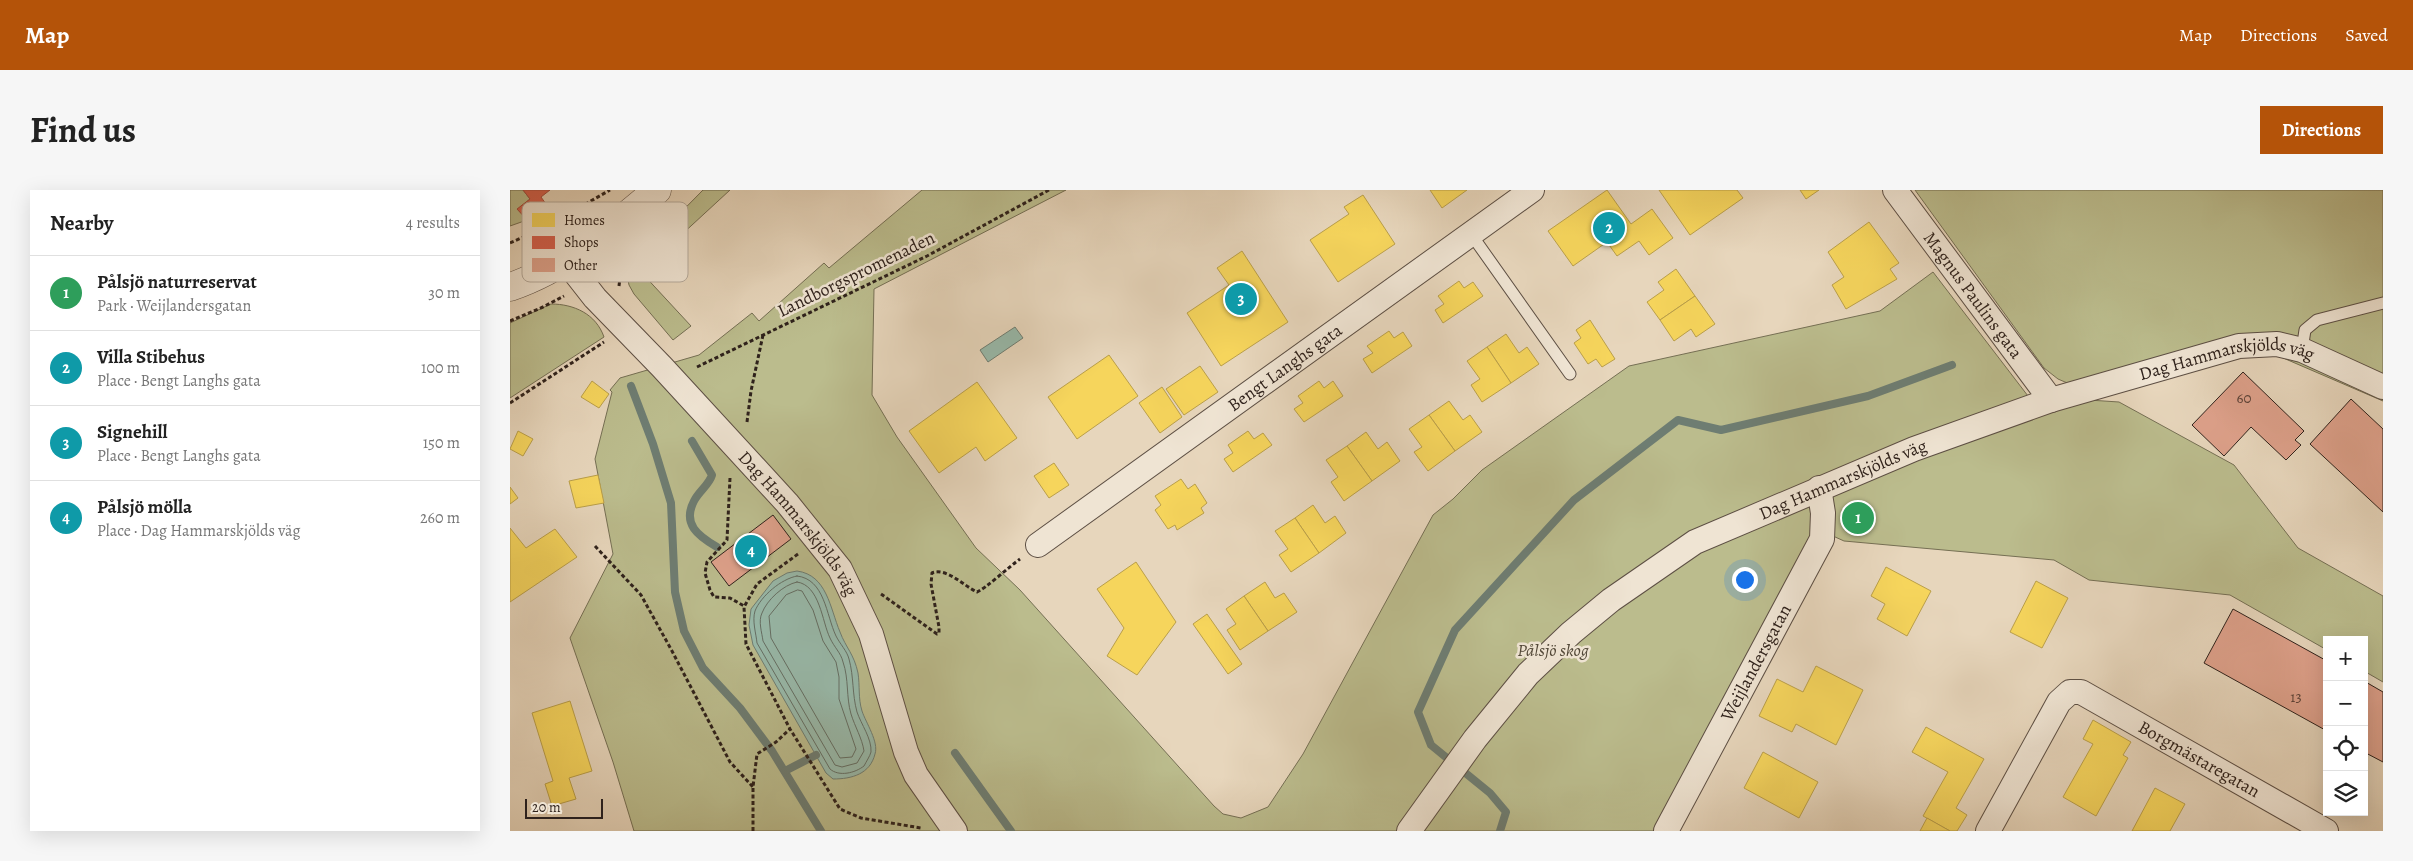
<!DOCTYPE html>
<html lang="en">
<head>
<meta charset="utf-8">
<style>
  :root { --surface:#fff; --page:#f6f6f6; --text:#222; --muted:#767676; --line:#e0e0e0; --accent:#b45309 }
  body { margin:0; font-family:Alegreya,serif; background:var(--page); color:var(--text) }
  .controls { position:absolute; right:15px; bottom:15px; display:grid; overflow:hidden; border-radius:0px; box-shadow:0 5px 20px #0002 }
  .controls button { width:45px; height:45px; display:grid; place-items:center; padding:0; border:0; border-bottom:1px solid var(--line); background:var(--surface); color:var(--text); font:25px sans-serif }
  .scale { position:absolute; left:15px; bottom:12px; width:78px; box-sizing:border-box; padding-left:5px; border:2px solid #2f221c; border-top:0; font-size:14px; line-height:18px; white-space:nowrap; color:#2f221c; -webkit-text-stroke:4px #efe4d3; paint-order:stroke }
  .you { position:absolute; left:1234px; top:389px; width:18px; height:18px; margin:-12px; border:4px solid #fff; border-radius:50%; background:#1a73e8; box-shadow:0 0 0 8px #1a73e833 }
  .badge { display:grid; place-items:center; width:32px; height:32px; border-radius:50%; background:var(--accent); color:#fff; font-size:16px; font-weight:700 }
  .pin { position:absolute; translate:-50% -50%; border:2px solid #fff; box-shadow:0 1px 5px #0006 }
  .list { margin:0; padding:0; list-style:none }
  h2 { display:flex; justify-content:space-between; align-items:center; height:65px; margin:0; padding:0 20px; font-size:21px }
  h2 small { font-size:16px; font-weight:400; color:var(--muted) }
  .list li { display:grid; grid-template-columns:32px 1fr auto; gap:15px; align-items:center; box-sizing:border-box; height:75px; padding:0 20px; border-top:1px solid var(--line) }
  .list b { display:block; font-size:19px; white-space:nowrap }
  .list p { margin:0; font-size:16px; white-space:nowrap; color:var(--muted) }
  .list em { font-size:16px; font-style:normal; color:var(--muted) }
  .icon { flex:none; width:28px; height:28px; fill:none; stroke:currentColor; stroke-width:2; stroke-linecap:round; stroke-linejoin:round }
  .map { position:relative; flex:none; width:1873px; height:641px; overflow:hidden; border-radius:0px }
  header { display:flex; align-items:center; gap:30px; box-sizing:border-box; height:70px; padding:0 25px; background:var(--accent); color:#fff }
  header strong { font-size:24px }
  nav { display:flex; gap:28px; margin-inline-start:auto; font-size:18px }
  .intro { display:flex; align-items:center; justify-content:space-between; box-sizing:border-box; height:120px; padding:0 30px }
  h1 { margin:0; font-size:35px }
  .button { padding:12px 22px; border-radius:0px; background:var(--accent); color:#fff; font-size:18px; font-weight:700 }
  main { display:flex; gap:30px; padding:0 30px }
  aside { flex:1; background:var(--surface); border-radius:0px; box-shadow:0 5px 20px #0002 }
  .map>svg:first-child { display:block }
  .green { fill:#bbbc8d; stroke:#756f54 }
  .water { fill:#98baab; stroke:#6e7d72 }
  .homes { fill:#f6d55c; stroke:#ba9f49 }
  .shops { fill:#d6604d; stroke:#a44d3e }
  .lines { fill:none; stroke-linecap:round; stroke-linejoin:round }
  .shore { stroke:#646e64; stroke-width:1 }
  .stream { stroke:#6e7d72; stroke-width:8 }
  .building { fill:#dea18b; stroke:#2f221c }
  .service-casing { stroke:#5d4f44; stroke-width:13 }
  .minor-casing { stroke:#5d4f44; stroke-width:26 }
  .tertiary-casing { stroke:#5d4f44; stroke-width:29 }
  .path { stroke:#2f221c; stroke-width:3; stroke-dasharray:4 2.5; stroke-linecap:butt }
  .service { stroke:#efe4d3; stroke-width:11 }
  .minor { stroke:#efe4d3; stroke-width:24 }
  .tertiary { stroke:#efe4d3; stroke-width:28 }
  .labels { text-anchor:middle; stroke-width:5; stroke-linejoin:round; paint-order:stroke }
  .number-label { font-size:15px; fill:#5b4238 }
  .street-label { font-size:18px; fill:#2f221c; stroke:#efe4d3 }
  .park-label { font-size:18px; font-style:italic; fill:#524838; stroke:#efe4d3 }
  .key { fill:#efe4d3; stroke:#b5aa9c; stroke-width:1 }
  .key-label { font-size:14px; fill:#2f221c }
</style>
</head>
<body>
<header>
<strong>Map</strong>
<nav><a>Map</a><a>Directions</a><a>Saved</a></nav>
</header>
<div class="intro"><h1>Find us</h1><a class="button">Directions</a></div>
<main>
<aside>
<h2>Nearby<small>4 results</small></h2>
<ul class="list">
<li><span class="badge" style="background:#2e9e5b">1</span><div><b>Pålsjö naturreservat</b><p>Park · Weijlandersgatan</p></div><em>30 m</em></li>
<li><span class="badge" style="background:#0f9aa8">2</span><div><b>Villa Stibehus</b><p>Place · Bengt Langhs gata</p></div><em>100 m</em></li>
<li><span class="badge" style="background:#0f9aa8">3</span><div><b>Signehill</b><p>Place · Bengt Langhs gata</p></div><em>150 m</em></li>
<li><span class="badge" style="background:#0f9aa8">4</span><div><b>Pålsjö mölla</b><p>Place · Dag Hammarskjölds väg</p></div><em>260 m</em></li>
</ul>
</aside>
<div class="map">
<svg width="1873" height="641" viewBox="0 0 1873 641">
  <rect width="100%" height="100%" fill="#e7d6bc"/>
  <filter id="stains"><feTurbulence type="fractalNoise" baseFrequency=".004" numOctaves="4"/><feColorMatrix values="0 0 0 0 .2 0 0 0 0 .09 0 0 0 0 .02 0 0 0 .5 -.17"/></filter>
  <radialGradient id="worn" r=".72"><stop offset=".6" stop-color="#630" stop-opacity="0"/><stop offset="1" stop-color="#630" stop-opacity=".3"/></radialGradient>
  <g class="green">
    <path d="M0 0H13L20 9 8 19 17 30 0 36Z"/>
    <path d="M193 0H220L131 82 181 136 163 150 124 104 119 95 117 85 127 67Z"/>
    <path d="M412 0H556L364 99 362 205 387 247 466 358 510 400 704 616 713 624 731 628 758 617 793 564 923 325 943 309 972 280 1119 176 1370 121 1423 82 1518 206 1609 212 1724 275 1788 358 1873 406V492L1854 481V450H1817V460L1720 405 1579 390 1544 370 1334 351 1323 346 1148 641H124L103 572 60 448 103 364 85 269 102 202 100 200 110 188 189 165 242 123 249 131 314 73 319 78Z"/>
    <path d="M1405 0H1873V211L1757 161 1562 195 1548 189 1534 178Z"/>
    <path d="M41 114C64 114 86 124 94 147L0 208V133Z"/>
  </g>
  <g class="water">
    <path d="M505 137 513 148 478 172 470 160Z"/>
    <path d="M287 381C317 385 320 418 330 442 336 458 344 464 348 483 350 496 348 508 352 521 356 533 369 552 365 564 360 584 342 589 323 589L316 583 243 455 239 435 241 419 263 391 277 383Z"/>
  </g>
  <g class="homes">
    <path d="M920 0H957L932 18Z"/>
    <path d="M1097 0 1121 34 1142 19 1163 48 1139 65 1129 51 1107 66 1097 52 1063 76 1038 41Z"/>
    <path d="M1149 0H1227L1233 8 1180 45Z"/>
    <path d="M1290 0H1309L1296 9Z"/>
    <path d="M853 5 885 54 828 92 800 50 839 24 834 17Z"/>
    <path d="M1359 32 1389 73 1380 79 1387 89 1336 119 1322 95 1334 87 1318 62Z"/>
    <path d="M732 61 778 132 711 176 677 123 719 95 707 78Z"/>
    <path d="M1166 79 1185 106 1150 130 1137 112 1154 100 1148 92Z"/>
    <path d="M949 91 954 98 963 92 973 106 933 133 925 120 934 114 928 106Z"/>
    <path d="M1185 106 1205 134 1186 147 1181 139 1164 151 1150 130Z"/>
    <path d="M1080 130 1105 169 1092 177 1086 169 1078 174 1064 153 1071 148 1066 140Z"/>
    <path d="M879 141 884 148 893 142 902 156 862 183 853 169 863 163 857 156Z"/>
    <path d="M996 144 1009 163 1017 157 1029 174 1001 193 977 157Z"/>
    <path d="M977 157 1001 193 972 212 961 195 970 189 957 171Z"/>
    <path d="M599 165 628 206 567 249 538 207Z"/>
    <path d="M690 176 708 202 674 225 656 199Z"/>
    <path d="M82 191 99 204 89 218 71 207Z"/>
    <path d="M809 191 814 198 823 191 833 206 794 232 784 219 793 213 788 206Z"/>
    <path d="M467 192 507 248 475 271 466 257 429 283 399 241Z"/>
    <path d="M652 197 672 227 650 243 629 213Z"/>
    <path d="M939 211 953 230 960 225 972 242 945 261 919 225Z"/>
    <path d="M919 225 945 261 918 281 904 262 912 257 899 239Z"/>
    <path d="M8 241 23 249 13 266 0 259Z"/>
    <path d="M738 241 744 249 753 243 762 255 723 282 714 269 723 263 718 255Z"/>
    <path d="M856 242 868 259 877 252 890 271 862 291 837 256Z"/>
    <path d="M837 256 862 291 834 311 821 292 828 287 816 270Z"/>
    <path d="M544 273 559 295 539 308 524 286Z"/>
    <path d="M88 285 94 313 66 318 59 291Z"/>
    <path d="M671 289 678 299 685 294 697 313 691 318 694 323 667 340 665 335 658 339 645 320 651 315 645 306Z"/>
    <path d="M0 297 8 308 0 314Z"/>
    <path d="M803 315 815 333 825 326 836 343 809 363 785 328Z"/>
    <path d="M785 328 809 363 781 382 769 365 778 359 765 341Z"/>
    <path d="M0 338 16 358 45 339 67 367 0 412Z"/>
    <path d="M626 372 666 432 627 485 597 466 614 438 587 399Z"/>
    <path d="M1376 377 1421 401 1397 446 1367 429 1375 414 1361 406Z"/>
    <path d="M1526 391 1558 408 1532 458 1500 442Z"/>
    <path d="M755 392 765 408 774 403 787 422 758 441 734 406Z"/>
    <path d="M734 406 758 441 730 460 717 440 726 434 716 419Z"/>
    <path d="M697 424 732 474 718 484 683 434Z"/>
    <path d="M1306 476 1353 500 1326 555 1286 534 1282 542 1249 526 1267 489 1293 502Z"/>
    <path d="M60 511 82 581 59 588 66 609 42 616 35 594 43 591 22 523Z"/>
    <path d="M1583 530 1621 552 1613 565 1618 568 1586 626 1553 607 1583 554 1573 549Z"/>
    <path d="M1416 537 1474 569 1446 618 1457 625 1447 641H1440L1413 626 1438 582 1402 562Z"/>
    <path d="M1253 562 1308 592 1289 628 1234 598Z"/>
    <path d="M1645 598 1675 614 1660 641H1622Z"/>
    <path d="M1417 628 1440 641H1410Z"/>
  </g>
  <path class="shops" d="M13 0H40L31 7 36 14 17 30 7 19 20 9Z"/>
  <g class="lines">
    <g class="shore">
      <path d="M287 386C315 389 316 425 326 446 330 454 337 461 339 469 344 487 342 504 347 522 351 534 362 549 361 562 360 566 356 572 354 576 345 583 329 587 320 579L247 453C246 443 242 431 245 421 251 406 271 389 287 386Z"/>
      <path d="M287 392C310 395 312 432 320 448 324 457 331 463 333 472 339 489 336 507 341 524 345 537 352 548 354 561L347 573 332 577 325 575 253 451C252 443 248 431 252 423 257 410 273 395 287 392Z"/>
      <path d="M288 400 292 401 303 420 313 451 326 472 329 487V509L346 559 342 567 330 568 261 448 259 426 276 405Z"/>
    </g>
    <g class="stream">
      <path d="M121 196 143 254 161 313 165 402 174 441 193 478 230 518 262 561 311 641"/>
      <path d="M182 251 202 285C199 295 189 301 184 311 172 334 188 346 207 357"/>
      <path d="M445 563 501 641"/>
      <path d="M275 581 306 565"/>
      <path d="M990 641 996 622 980 603 921 555 908 522 945 440 1064 310 1168 230 1211 240 1358 206 1442 175"/>
    </g>
  </g>
  <g class="building">
    <path d="M1733 182 1794 241 1785 250 1791 255 1776 270 1741 237 1714 266 1682 235Z"/>
    <path d="M1841 209 1873 239V322L1800 254Z"/>
    <path d="M263 325 281 349 219 396 201 372Z"/>
    <path d="M1723 419 1817 471V541L1694 473Z"/>
    <path d="M1854 491 1873 502V572L1854 562Z"/>
  </g>
  <g class="lines">
    <g class="service-casing">
      <g id="service">
        <path d="M961 44 1060 184"/>
        <path d="M1792 160 1795 140 1807 130 1873 113"/>
      </g>
    </g>
    <g class="minor-casing">
      <g id="minor">
        <path id="s1" d="M1385 0 1541 210"/>
        <path id="s2" d="M56 71 85 108 152 177 277 313 330 379 361 444 396 562 406 585 445 641"/>
        <path id="s3" d="M528 355 1022 0"/>
        <path id="s4" d="M899 641 965 549 1018 484 1061 443 1101 410 1185 352 1404 259 1541 210 1729 156 1767 154 1792 160 1873 197"/>
        <path id="s5" d="M1156 641 1312 349 1313 323 1309 298"/>
        <path id="s6" d="M1478 641 1549 512 1560 502H1571L1816 641"/>
      </g>
    </g>
    <g class="tertiary-casing">
      <path id="tertiary" d="M0 97C56 78 102 38 147 0"/>
    </g>
    <g class="path">
      <path d="M36 37 42 47"/>
      <path d="M0 53 36 37 100 0"/>
      <path d="M96 81 112 71"/>
      <path d="M109 96 112 71 117 61"/>
      <path d="M0 131 33 117 54 106"/>
      <path d="M187 177 417 66 539 0"/>
      <path d="M0 213 94 152"/>
      <path d="M237 232 241 201 253 145"/>
      <path d="M220 288 217 350 197 372 195 383 200 400 204 407 220 408 234 416"/>
      <path d="M85 356 131 405 162 461 220 572 243 597"/>
      <path d="M288 364 247 394 234 417 236 454 280 539 330 619 351 628 411 638"/>
      <path d="M371 404 427 444 429 443V437L421 394 422 383C436 377 454 396 467 402 475 399 500 376 510 369"/>
      <path d="M243 641V597L247 564 266 552 280 539"/>
    </g>
    <use href="#service" class="service"/>
    <use href="#minor" class="minor"/>
    <use href="#tertiary" class="tertiary"/>
  </g>
  <g class="labels">
    <g class="number-label">
      <text x="1734" y="213">60</text>
      <text x="1786" y="512">13</text>
    </g>
    <g class="street-label">
      <text transform="translate(346 84) rotate(-26)" y="6">Landborgspromenaden</text>
      <text dy="6" stroke="none"><textPath href="#s1" startOffset="131">Magnus Paulins gata</textPath></text>
      <text dy="6" stroke="none"><textPath href="#s3" startOffset="304">Bengt Langhs gata</textPath></text>
      <text dy="6" stroke="none"><textPath href="#s4" startOffset="976">Dag Hammarskjölds väg</textPath></text>
      <text dy="6" stroke="none"><textPath href="#s4" startOffset="571">Dag Hammarskjölds väg</textPath></text>
      <text dy="6" stroke="none"><textPath href="#s2" startOffset="351">Dag Hammarskjölds väg</textPath></text>
      <text dy="6" stroke="none"><textPath href="#s5" startOffset="191">Weijlandersgatan</textPath></text>
      <text dy="6" stroke="none"><textPath href="#s6" startOffset="309">Borgmästaregatan</textPath></text>
    </g>
    <g class="park-label">
      <text x="1043" y="466">Pålsjö skog</text>
    </g>
  </g>
  <rect x="12" y="12" width="166" height="80" rx="8" class="key"/>
  <rect x="22" y="23" width="23" height="14" fill="#f6d55c"/>
  <rect x="22" y="46" width="23" height="13" fill="#d6604d"/>
  <rect x="22" y="68" width="23" height="14" fill="#dea18b"/>
  <g class="key-label">
    <text x="54" y="35">Homes</text>
    <text x="54" y="57">Shops</text>
    <text x="54" y="80">Other</text>
  </g>
  <rect width="100%" height="100%" filter="url(#stains)"/>
  <rect width="100%" height="100%" fill="url(#worn)"/>
</svg>
<div class="controls">
<button>+</button>
<button>−</button>
<button><svg class="icon" aria-label="locate" viewBox="0 0 24 24"><circle cx="12" cy="12" r="6"/><path d="M12 2v4M12 18v4M2 12h4M18 12h4"/></svg></button>
<button><svg class="icon" aria-label="layers" viewBox="0 0 24 24"><path d="M12 4l9 5-9 5-9-5zM3 14l9 5 9-5"/></svg></button>
</div>
<div class="scale">20 m</div>
<div class="you"></div>
<div class="pin badge" style="left:1348px;top:328px;background:#2e9e5b">1</div>
<div class="pin badge" style="left:1099px;top:38px;background:#0f9aa8">2</div>
<div class="pin badge" style="left:731px;top:109px;background:#0f9aa8">3</div>
<div class="pin badge" style="left:241px;top:361px;background:#0f9aa8">4</div>
</div>
</main>
</body>
</html>
